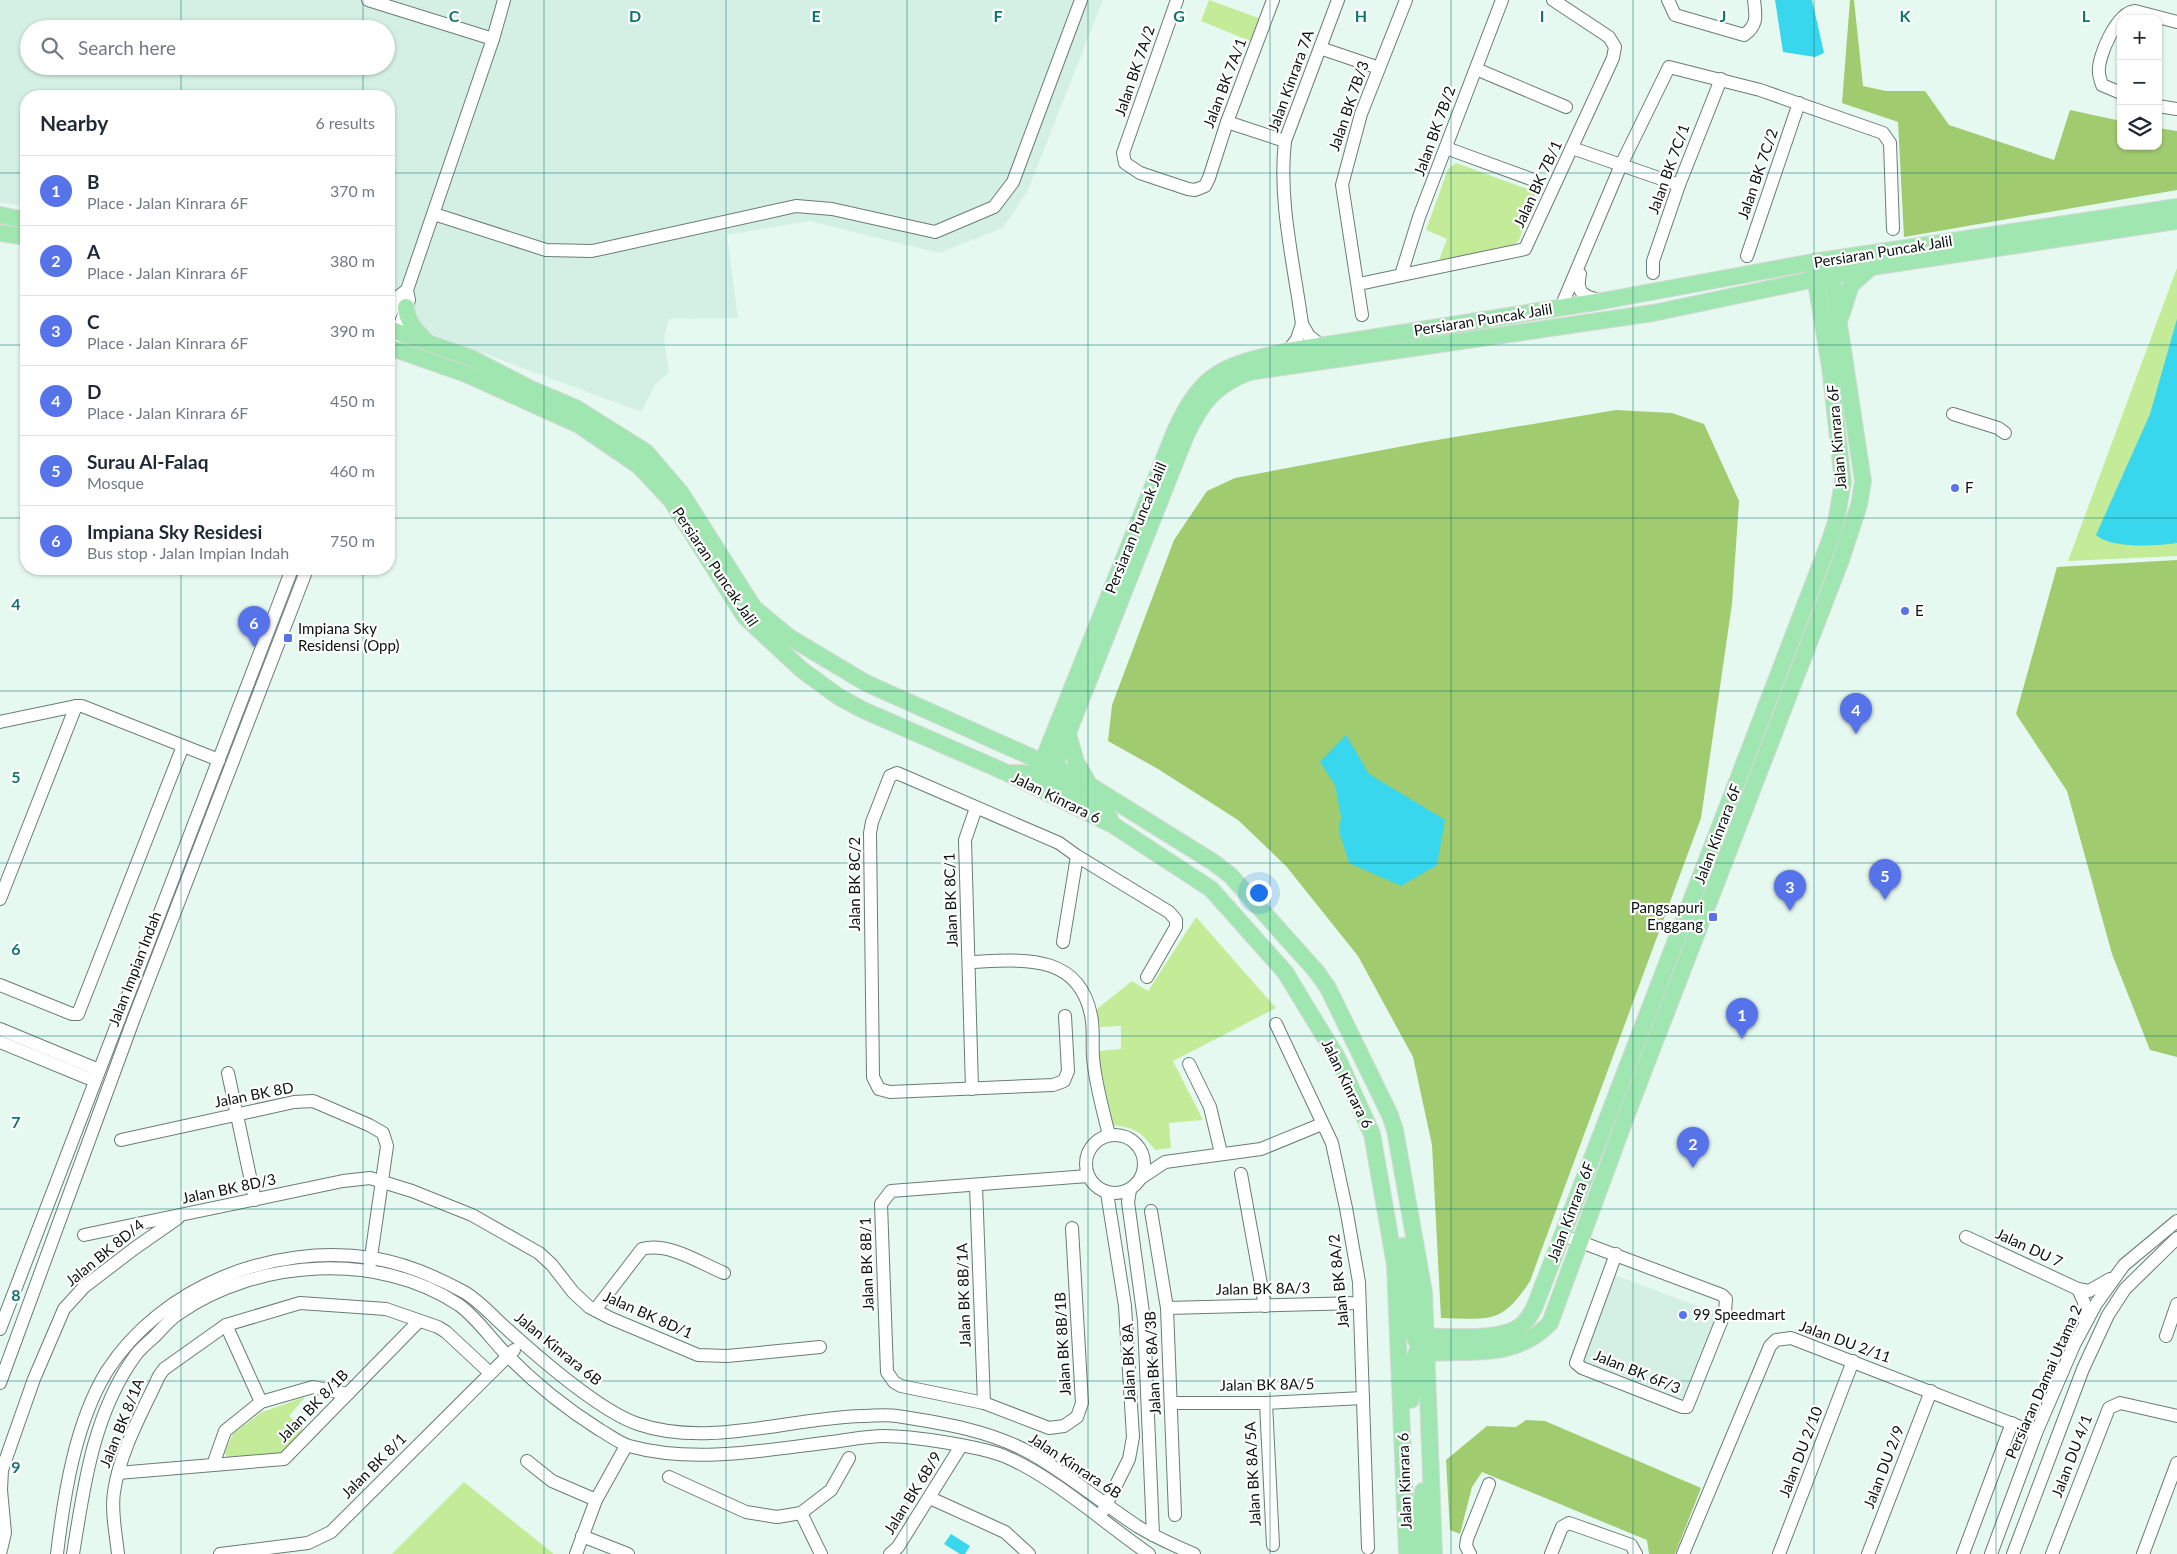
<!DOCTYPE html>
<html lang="en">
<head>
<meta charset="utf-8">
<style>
  :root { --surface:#fff; --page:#f2f2f3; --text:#1f2937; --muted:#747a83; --line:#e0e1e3; --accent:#5773e9 }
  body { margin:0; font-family:Lato,sans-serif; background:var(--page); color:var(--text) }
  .controls { position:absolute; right:15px; top:15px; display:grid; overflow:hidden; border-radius:10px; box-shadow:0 1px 4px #0004 }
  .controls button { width:45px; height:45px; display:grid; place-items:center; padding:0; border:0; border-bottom:1px solid var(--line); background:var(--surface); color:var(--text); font:25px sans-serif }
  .you { position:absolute; left:1258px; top:892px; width:18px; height:18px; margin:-12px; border:4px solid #fff; border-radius:50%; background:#1a73e8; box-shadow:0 0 0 8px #1a73e833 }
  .badge { display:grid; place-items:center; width:32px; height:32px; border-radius:50%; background:var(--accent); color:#fff; font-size:16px; font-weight:700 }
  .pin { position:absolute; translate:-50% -41px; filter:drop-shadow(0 1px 2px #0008) }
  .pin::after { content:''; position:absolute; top:26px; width:18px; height:15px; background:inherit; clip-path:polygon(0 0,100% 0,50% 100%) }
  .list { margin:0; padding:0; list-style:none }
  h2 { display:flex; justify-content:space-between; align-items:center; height:65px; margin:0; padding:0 20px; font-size:21px }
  h2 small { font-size:16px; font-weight:400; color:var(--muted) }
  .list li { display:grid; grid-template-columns:32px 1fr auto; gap:15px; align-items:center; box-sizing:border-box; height:70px; padding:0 20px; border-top:1px solid var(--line) }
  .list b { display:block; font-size:19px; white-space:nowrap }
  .list p { margin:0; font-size:16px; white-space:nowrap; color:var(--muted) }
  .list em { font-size:16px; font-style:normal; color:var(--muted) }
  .icon { flex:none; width:28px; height:28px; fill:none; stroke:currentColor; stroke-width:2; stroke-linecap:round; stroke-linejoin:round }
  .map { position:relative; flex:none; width:2177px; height:1554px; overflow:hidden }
  .search { position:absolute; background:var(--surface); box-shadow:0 1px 4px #0004; left:20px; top:20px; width:375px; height:55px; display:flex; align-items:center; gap:12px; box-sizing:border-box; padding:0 18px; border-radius:28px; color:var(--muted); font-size:19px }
  .panel { position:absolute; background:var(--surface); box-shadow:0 1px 4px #0004; left:20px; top:90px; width:375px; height:485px; border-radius:20px }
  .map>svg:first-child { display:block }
  .built { fill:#d4f0e5; fill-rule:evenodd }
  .green { fill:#c4eb98 }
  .forest { fill:#a1cb6f }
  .water { fill:#38d7ee }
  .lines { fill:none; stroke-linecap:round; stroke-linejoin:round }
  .minor-casing { stroke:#6b7c75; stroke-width:14 }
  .major-casing { stroke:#d8d9d8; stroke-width:18 }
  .minor { stroke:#fff; stroke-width:12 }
  .major { stroke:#9fe6b0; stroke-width:16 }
  .grid { fill:none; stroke:#0f766e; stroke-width:1; stroke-opacity:0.55 }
  .poi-dot { fill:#5773e9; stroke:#fff; stroke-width:2 }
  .labels { text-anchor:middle; stroke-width:4.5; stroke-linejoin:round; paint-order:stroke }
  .street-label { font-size:15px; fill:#0a110e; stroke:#fff }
  .poi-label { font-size:15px; fill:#0a110e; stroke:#fff; text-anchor:start }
  .grid-label { font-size:16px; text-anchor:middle; font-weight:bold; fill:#0f766e; stroke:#fff; stroke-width:4.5; stroke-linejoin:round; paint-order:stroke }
</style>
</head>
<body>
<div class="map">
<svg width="2177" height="1554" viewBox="0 0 2177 1554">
  <rect width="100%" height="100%" fill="#e6f9f1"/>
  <g class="built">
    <path d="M0 0H1103L1028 190 1003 228 939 253 809 221 727 235 738 318 669 319 664 338 669 372 655 385 641 412 389 318V96H26V206L0 203ZM29 29H386V66H29Z"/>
    <path d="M1612 1274 1719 1314 1688 1401 1581 1360Z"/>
  </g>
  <g class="green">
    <path d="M1209 0 1264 20 1255 43 1201 21Z"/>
    <path d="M1456 163 1536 192 1519 240 1512 247 1439 260 1447 239 1426 230 1448 169Z"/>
    <path d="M2177 268V556L2068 561Z"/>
    <path d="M1196 917 1276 1008 1173 1061 1203 1120 1169 1123 1171 1148 1155 1150C1141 1132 1136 1128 1113 1125L1099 1060 1100 1051 1121 1049V1026L1100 1027 1097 1009 1132 981 1148 991Z"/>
    <path d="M305 1397 289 1416 303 1429 280 1455 229 1459 224 1453 233 1434 262 1412Z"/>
    <path d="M464 1482 554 1554H392Z"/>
  </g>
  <g class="forest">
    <path d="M1850 0H1854L1863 86 1886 91H1925L1949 125 2054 160 2070 110 2121 121V146H2158V128L2177 131V190L1904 237 1898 122 1842 103Z"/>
    <path d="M1616 410 1672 413 1704 424 1739 501 1732 604 1701 818 1530 1281C1502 1325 1489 1319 1441 1318L1432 1145 1413 1057 1358 956 1286 866 1238 820 1158 769 1108 741 1112 705 1174 540 1207 491 1235 478 1425 442Z"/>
    <path d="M2177 560V1057L2150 1050 2112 954 2067 791 2016 714 2057 567Z"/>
    <path d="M1526 1420 1545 1421 1701 1488 1675 1554H1649L1647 1540 1482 1472 1472 1487 1460 1534 1450 1530 1446 1460 1487 1426 1516 1427Z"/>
  </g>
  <g class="water">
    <path d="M1775 0H1812L1824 53 1815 57 1783 52Z"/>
    <path d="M2177 319V543C2158 546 2111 549 2096 535L2150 414Z"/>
    <path d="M1346 735 1369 774 1445 820 1437 865 1401 886 1349 863 1339 831 1341 817 1335 785 1320 762Z"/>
    <path d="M951 1534 970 1546 965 1554H960L944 1544Z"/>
  </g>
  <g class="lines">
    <g class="minor-casing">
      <g id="minor">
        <path d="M368 0 493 39"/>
        <path d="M1177 0 1123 153 1125 163 1140 173 1188 189 1195 190 1205 186 1209 178 1227 122 1273 0"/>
        <path d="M1668 0 1675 15 1744 35C1758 25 1756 16 1754 0"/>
        <path d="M1320 48 1379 68"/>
        <path d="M1476 69 1566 107"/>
        <path d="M2121 93 2102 85C2101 81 2099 77 2099 73 2097 57 2117 12 2135 11L2177 22"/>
        <path d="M2158 106 2177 109"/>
        <path d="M1227 122 1285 141"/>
        <path d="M1446 148 1531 179"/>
        <path d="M1572 148 1679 185"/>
        <path d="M434 214 546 250 592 251 796 206 832 209 935 232 994 207 1013 182 1081 0"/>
        <path d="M1747 256 1799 103"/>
        <path d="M1653 273V261L1679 185 1721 79"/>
        <path d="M1580 274C1576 292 1582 296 1599 300"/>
        <path d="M1401 275 1419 217 1502 0"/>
        <path d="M1359 284 1525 249 1613 58 1615 47 1609 37 1553 0"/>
        <path d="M1561 307 1621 165 1669 67 1760 90 1883 133 1890 143 1893 229"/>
        <path d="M1362 315 1342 185 1361 114 1406 0"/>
        <path d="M389 317 399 296 407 290"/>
        <path d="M1323 347 1309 336 1302 324C1294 264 1278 201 1285 141L1338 0"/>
        <path d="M1288 351 1297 339 1302 324"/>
        <path d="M389 356 409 300 407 290 493 39 504 0"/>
        <path d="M1953 414 1998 428 2005 433"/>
        <path d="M0 722 76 706H82L219 760"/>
        <path d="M0 899 76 706"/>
        <path d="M1063 942 1077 856"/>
        <path d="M970 962C1021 960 1078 952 1091 1015 1094 1028 1092 1043 1093 1057 1095 1083 1103 1110 1109 1135"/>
        <path d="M0 985 72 1014H78L183 746"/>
        <path d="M1065 1016 1068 1071 1064 1081 1053 1085 890 1092 879 1089 873 1077 870 833 872 822 890 776 897 773 904 776 1059 843 1077 856 1169 912 1176 920V927L1147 977"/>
        <path d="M1276 1024 1332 1143 1346 1208 1359 1282 1368 1548"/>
        <path d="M0 1029 99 1070"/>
        <path d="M0 1042 95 1081"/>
        <path d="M1189 1064 1210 1107 1221 1153"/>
        <path d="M228 1073 255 1200"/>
        <path d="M972 1089 965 840 976 808"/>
        <circle cx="1115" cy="1164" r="29"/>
        <path d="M121 1140 294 1102 313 1101 369 1125 383 1133 387 1146 370 1264"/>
        <path d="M1241 1174 1265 1306"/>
        <path d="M1141 1178 1165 1162 1261 1149 1322 1124"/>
        <path d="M976 1186 984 1403"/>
        <path d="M1130 1190 1128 1202 1144 1320 1153 1535"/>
        <path d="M1151 1211 1167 1308 1175 1515"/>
        <path d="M1072 1228 1082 1403 1077 1417 1064 1426 1049 1428 984 1403 901 1386 894 1382 887 1372 881 1204 891 1191 1088 1176"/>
        <path d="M84 1235 343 1181 370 1178 412 1191 472 1215 539 1253 552 1265 573 1292 589 1307 610 1318 698 1355 727 1356 820 1347"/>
        <path d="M1562 1235 1722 1295 1726 1299 1725 1312 1687 1407H1682L1582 1368 1576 1363 1616 1254"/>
        <path d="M1966 1237 2078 1289 2089 1291 2110 1279"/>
        <path d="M2078 1289 2084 1302 2085 1321"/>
        <path d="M1167 1308 1359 1303"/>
        <path d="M595 1310 642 1249C669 1242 700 1263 724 1273"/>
        <path d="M226 1325 261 1402"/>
        <path d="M0 1329 292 569"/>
        <path d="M2166 1336 2177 1304"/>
        <path d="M0 1383 134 1018 307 569"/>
        <path d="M1172 1403H1266L1363 1398"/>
        <path d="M1266 1403 1273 1545"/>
        <path d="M527 1461 552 1481 596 1500"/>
        <path d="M213 1465 225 1431 261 1402 313 1387 348 1394"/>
        <path d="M118 1473 284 1459 419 1321"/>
        <path d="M669 1477 746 1512 777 1517 801 1513 831 1490 849 1458"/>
        <path d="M930 1498 1005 1532 1029 1554"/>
        <path d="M1103 1511 1129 1459 1133 1437 1125 1306 1107 1193"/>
        <path d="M801 1513 821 1554"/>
        <path d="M582 1536 628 1554"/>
        <path d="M0 1554 5 1533 1 1490 2 1470 34 1379 64 1309 84 1287 135 1248 178 1218"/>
        <path d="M57 1554C64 1495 75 1423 107 1371 162 1286 273 1243 372 1258 404 1263 435 1276 464 1292 480 1301 493 1317 507 1329 538 1357 599 1411 638 1424 708 1448 789 1418 862 1416 873 1416 886 1414 897 1416 943 1423 992 1431 1032 1454 1069 1475 1102 1503 1137 1526 1155 1537 1175 1546 1194 1554"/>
        <path d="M73 1554C84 1486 93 1414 135 1356 140 1349 147 1343 154 1337 162 1329 169 1320 178 1314 256 1259 379 1251 459 1305 477 1318 491 1339 506 1354 534 1383 565 1408 600 1430 609 1435 619 1443 629 1446 694 1464 766 1450 831 1442 848 1440 867 1436 884 1436 911 1436 979 1446 1004 1456 1054 1477 1104 1523 1149 1554"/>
        <path d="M118 1554C116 1535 111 1511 114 1492 120 1451 142 1413 159 1376L164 1369 226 1325 300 1303 386 1309 438 1327 446 1332 490 1373"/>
        <path d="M220 1554 308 1543 331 1532 514 1350"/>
        <path d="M576 1554 596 1500 626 1446"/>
        <path d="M890 1554 898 1547 961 1446"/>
        <path d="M1470 1554 1466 1546 1467 1539 1489 1484"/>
        <path d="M1551 1554 1562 1527 1569 1523 1631 1545 1636 1554"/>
        <path d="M1683 1554 1770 1346 1776 1340 1791 1338 2036 1433"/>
        <path d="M1779 1554 1853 1361"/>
        <path d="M1868 1554 1931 1391"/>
        <path d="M1963 1554 2012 1423"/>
        <path d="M1991 1554 2036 1433 2074 1345 2096 1304 2124 1265 2177 1221"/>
        <path d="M2013 1554 2083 1369 2108 1315 2125 1289 2177 1238"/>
        <path d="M2052 1554 2109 1408 2120 1403 2177 1416"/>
        <path d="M2143 1554 2177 1463"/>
      </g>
    </g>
    <g class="major-casing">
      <g id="major">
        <path d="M0 215 26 220"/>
        <path d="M0 233 26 237"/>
        <path d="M406 307C407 322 416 331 426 341"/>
        <path d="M1841 316 1851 285 1870 268"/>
        <path d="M389 329 471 358 531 389 576 408 646 452 681 493 754 608 789 637 866 683 1078 778 1213 862 1230 875 1316 971 1328 988 1390 1115 1395 1130 1424 1292 1434 1554"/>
        <path d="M389 347 466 374 579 425 639 466 671 500 745 617 802 670 839 697 863 710 1005 772 1113 825 1211 889 1285 972 1338 1059 1372 1134 1395 1265 1407 1554"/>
        <path d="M1068 734 1076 762 1089 784"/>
        <path d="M1045 772 1042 763 1175 431C1203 370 1225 365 1288 351L1602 301 1813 262 2177 207"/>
        <path d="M1012 773 1046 774 1054 768 1186 435C1202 402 1214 386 1249 372L1653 313 1872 267 2177 221"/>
        <path d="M1046 774C1065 790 1099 795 1110 819"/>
        <path d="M1403 1246 1410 1286 1413 1333 1418 1345 1425 1351"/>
        <path d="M1427 1353C1472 1350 1516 1359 1550 1323L1627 1114 1841 560 1859 505 1863 481 1830 265"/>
        <path d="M1411 1400C1415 1376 1408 1356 1427 1337 1450 1336 1500 1341 1519 1327 1527 1322 1531 1314 1535 1306L1829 543 1836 522 1843 482 1830 367 1814 270"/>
        <path d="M1420 1554 1419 1525 1423 1491"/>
      </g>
    </g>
    <use href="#minor" class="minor"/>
    <use href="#major" class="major"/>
  </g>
  <path class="grid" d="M181 0V29M363 0V29M544 0V1554M726 0V1554M907 0V1554M1088 0V1554M1270 0V1554M1451 0V1554M1633 0V1554M1814 0V1554M1996 0V1554M181 66V96M363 66V96M0 173H26M389 173H2177M0 345H26M389 345H2177M0 518H26M389 518H2177M181 569V1554M363 569V1554M0 691H2177M0 863H2177M0 1036H2177M0 1209H2177M0 1381H2177"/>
  <g class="poi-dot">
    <circle cx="1955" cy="488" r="5"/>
    <circle cx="1905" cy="611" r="5"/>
    <rect x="283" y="633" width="10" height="10" rx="2.5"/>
    <rect x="1708" y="912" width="10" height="10" rx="2.5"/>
    <circle cx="1683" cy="1315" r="5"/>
  </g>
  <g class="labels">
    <g class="street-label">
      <text transform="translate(1135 71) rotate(-71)" y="5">Jalan BK 7A/2</text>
      <text transform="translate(1291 81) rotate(-70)" y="5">Jalan Kinrara 7A</text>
      <text transform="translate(1225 83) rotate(-69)" y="5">Jalan BK 7A/1</text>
      <text transform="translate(1349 106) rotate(-71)" y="5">Jalan BK 7B/3</text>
      <text transform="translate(1435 131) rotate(-70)" y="5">Jalan BK 7B/2</text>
      <text transform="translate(1669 169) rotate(-70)" y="5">Jalan BK 7C/1</text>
      <text transform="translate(1758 174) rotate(-71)" y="5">Jalan BK 7C/2</text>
      <text transform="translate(1538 184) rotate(-65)" y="5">Jalan BK 7B/1</text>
      <text transform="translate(1883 252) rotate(-9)" y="5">Persiaran Puncak Jalil</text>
      <text transform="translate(1483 320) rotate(-9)" y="5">Persiaran Puncak Jalil</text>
      <text transform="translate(1837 437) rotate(-95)" y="5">Jalan Kinrara 6F</text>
      <text transform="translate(1136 528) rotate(-68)" y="5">Persiaran Puncak Jalil</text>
      <text transform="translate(715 567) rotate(56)" y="5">Persiaran Puncak Jalil</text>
      <text transform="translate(1056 798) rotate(26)" y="5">Jalan Kinrara 6</text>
      <text transform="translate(1718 834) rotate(-69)" y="5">Jalan Kinrara 6F</text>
      <text transform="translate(855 884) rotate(-90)" y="5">Jalan BK 8C/2</text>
      <text transform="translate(951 900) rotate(-92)" y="5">Jalan BK 8C/1</text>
      <text transform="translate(135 969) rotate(-69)" y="5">Jalan Impian Indah</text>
      <text transform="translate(1347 1084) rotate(64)" y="5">Jalan Kinrara 6</text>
      <text transform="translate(254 1095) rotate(-11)" y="5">Jalan BK 8D</text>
      <text transform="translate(229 1189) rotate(-12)" y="5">Jalan BK 8D/3</text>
      <text transform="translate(1571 1212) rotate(-69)" y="5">Jalan Kinrara 6F</text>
      <text transform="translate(2029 1248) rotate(25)" y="5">Jalan DU 7</text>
      <text transform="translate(105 1253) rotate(-39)" y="5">Jalan BK 8D/4</text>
      <text transform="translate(867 1264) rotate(-92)" y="5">Jalan BK 8B/1</text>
      <text transform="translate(1339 1281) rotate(-96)" y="5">Jalan BK 8A/2</text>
      <text transform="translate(1263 1289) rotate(-1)" y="5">Jalan BK 8A/3</text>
      <text transform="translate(964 1295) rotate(-92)" y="5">Jalan BK 8B/1A</text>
      <text transform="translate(648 1315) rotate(24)" y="5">Jalan BK 8D/1</text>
      <text transform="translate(1845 1342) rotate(20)" y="5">Jalan DU 2/11</text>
      <text transform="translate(1063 1344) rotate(-93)" y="5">Jalan BK 8B/1B</text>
      <text transform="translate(558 1349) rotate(39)" y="5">Jalan Kinrara 6B</text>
      <text transform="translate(1129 1363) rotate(-92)" y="5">Jalan BK 8A</text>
      <text transform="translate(1153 1363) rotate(-93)" y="5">Jalan BK 8A/3B</text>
      <text transform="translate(1637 1372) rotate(22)" y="5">Jalan BK 6F/3</text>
      <text transform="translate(2044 1382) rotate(-66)" y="5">Persiaran Damai Utama 2</text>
      <text transform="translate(1267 1385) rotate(-1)" y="5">Jalan BK 8A/5</text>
      <text transform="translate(313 1406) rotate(-46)" y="5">Jalan BK 8/1B</text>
      <text transform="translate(122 1423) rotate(-68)" y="5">Jalan BK 8/1A</text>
      <text transform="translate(1801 1452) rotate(-69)" y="5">Jalan DU 2/10</text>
      <text transform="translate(2072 1456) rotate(-69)" y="5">Jalan DU 4/1</text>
      <text transform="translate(374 1466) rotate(-45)" y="5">Jalan BK 8/1</text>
      <text transform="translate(1075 1466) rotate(33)" y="5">Jalan Kinrara 6B</text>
      <text transform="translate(1884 1467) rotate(-69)" y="5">Jalan DU 2/9</text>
      <text transform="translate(1253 1474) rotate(-93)" y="5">Jalan BK 8A/5A</text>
      <text transform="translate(1405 1481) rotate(-92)" y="5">Jalan Kinrara 6</text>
      <text transform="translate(913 1493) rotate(-58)" y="5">Jalan BK 6B/9</text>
    </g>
    <g class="poi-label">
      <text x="1965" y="493">F</text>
      <text x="1915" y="616">E</text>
      <text x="298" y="634">Impiana Sky<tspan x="298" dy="17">Residensi (Opp)</tspan></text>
      <text x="1703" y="913" text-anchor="end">Pangsapuri<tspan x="1703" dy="17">Enggang</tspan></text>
      <text x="1693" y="1320">99 Speedmart</text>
    </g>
  </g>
  <g class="grid-label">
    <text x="454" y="22">C</text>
    <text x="635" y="22">D</text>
    <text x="816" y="22">E</text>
    <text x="998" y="22">F</text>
    <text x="1179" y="22">G</text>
    <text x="1361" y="22">H</text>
    <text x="1542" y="22">I</text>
    <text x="1723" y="22">J</text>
    <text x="1905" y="22">K</text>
    <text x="2086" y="22">L</text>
    <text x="16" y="610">4</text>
    <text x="16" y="783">5</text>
    <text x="16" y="955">6</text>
    <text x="16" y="1128">7</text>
    <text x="16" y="1301">8</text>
    <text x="16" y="1473">9</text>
  </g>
</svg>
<div class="controls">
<button>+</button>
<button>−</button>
<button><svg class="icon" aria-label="layers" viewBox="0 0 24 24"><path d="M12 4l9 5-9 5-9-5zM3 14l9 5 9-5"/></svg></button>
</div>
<div class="you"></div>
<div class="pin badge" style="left:1742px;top:1039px">1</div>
<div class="pin badge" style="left:1693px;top:1168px">2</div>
<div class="pin badge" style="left:1790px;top:911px">3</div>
<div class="pin badge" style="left:1856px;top:734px">4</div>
<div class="pin badge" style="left:1885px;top:900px">5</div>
<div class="pin badge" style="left:254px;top:647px">6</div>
<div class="search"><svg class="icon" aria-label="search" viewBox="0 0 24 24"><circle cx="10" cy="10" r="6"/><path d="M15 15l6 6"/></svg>Search here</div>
<section class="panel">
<h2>Nearby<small>6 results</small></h2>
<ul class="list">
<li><span class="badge">1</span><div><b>B</b><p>Place · Jalan Kinrara 6F</p></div><em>370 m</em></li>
<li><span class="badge">2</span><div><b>A</b><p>Place · Jalan Kinrara 6F</p></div><em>380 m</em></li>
<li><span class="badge">3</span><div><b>C</b><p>Place · Jalan Kinrara 6F</p></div><em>390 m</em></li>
<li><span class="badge">4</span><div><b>D</b><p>Place · Jalan Kinrara 6F</p></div><em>450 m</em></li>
<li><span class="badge">5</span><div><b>Surau Al-Falaq</b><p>Mosque</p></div><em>460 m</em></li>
<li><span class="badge">6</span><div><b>Impiana Sky Residesi</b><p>Bus stop · Jalan Impian Indah</p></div><em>750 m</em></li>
</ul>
</section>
</div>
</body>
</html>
